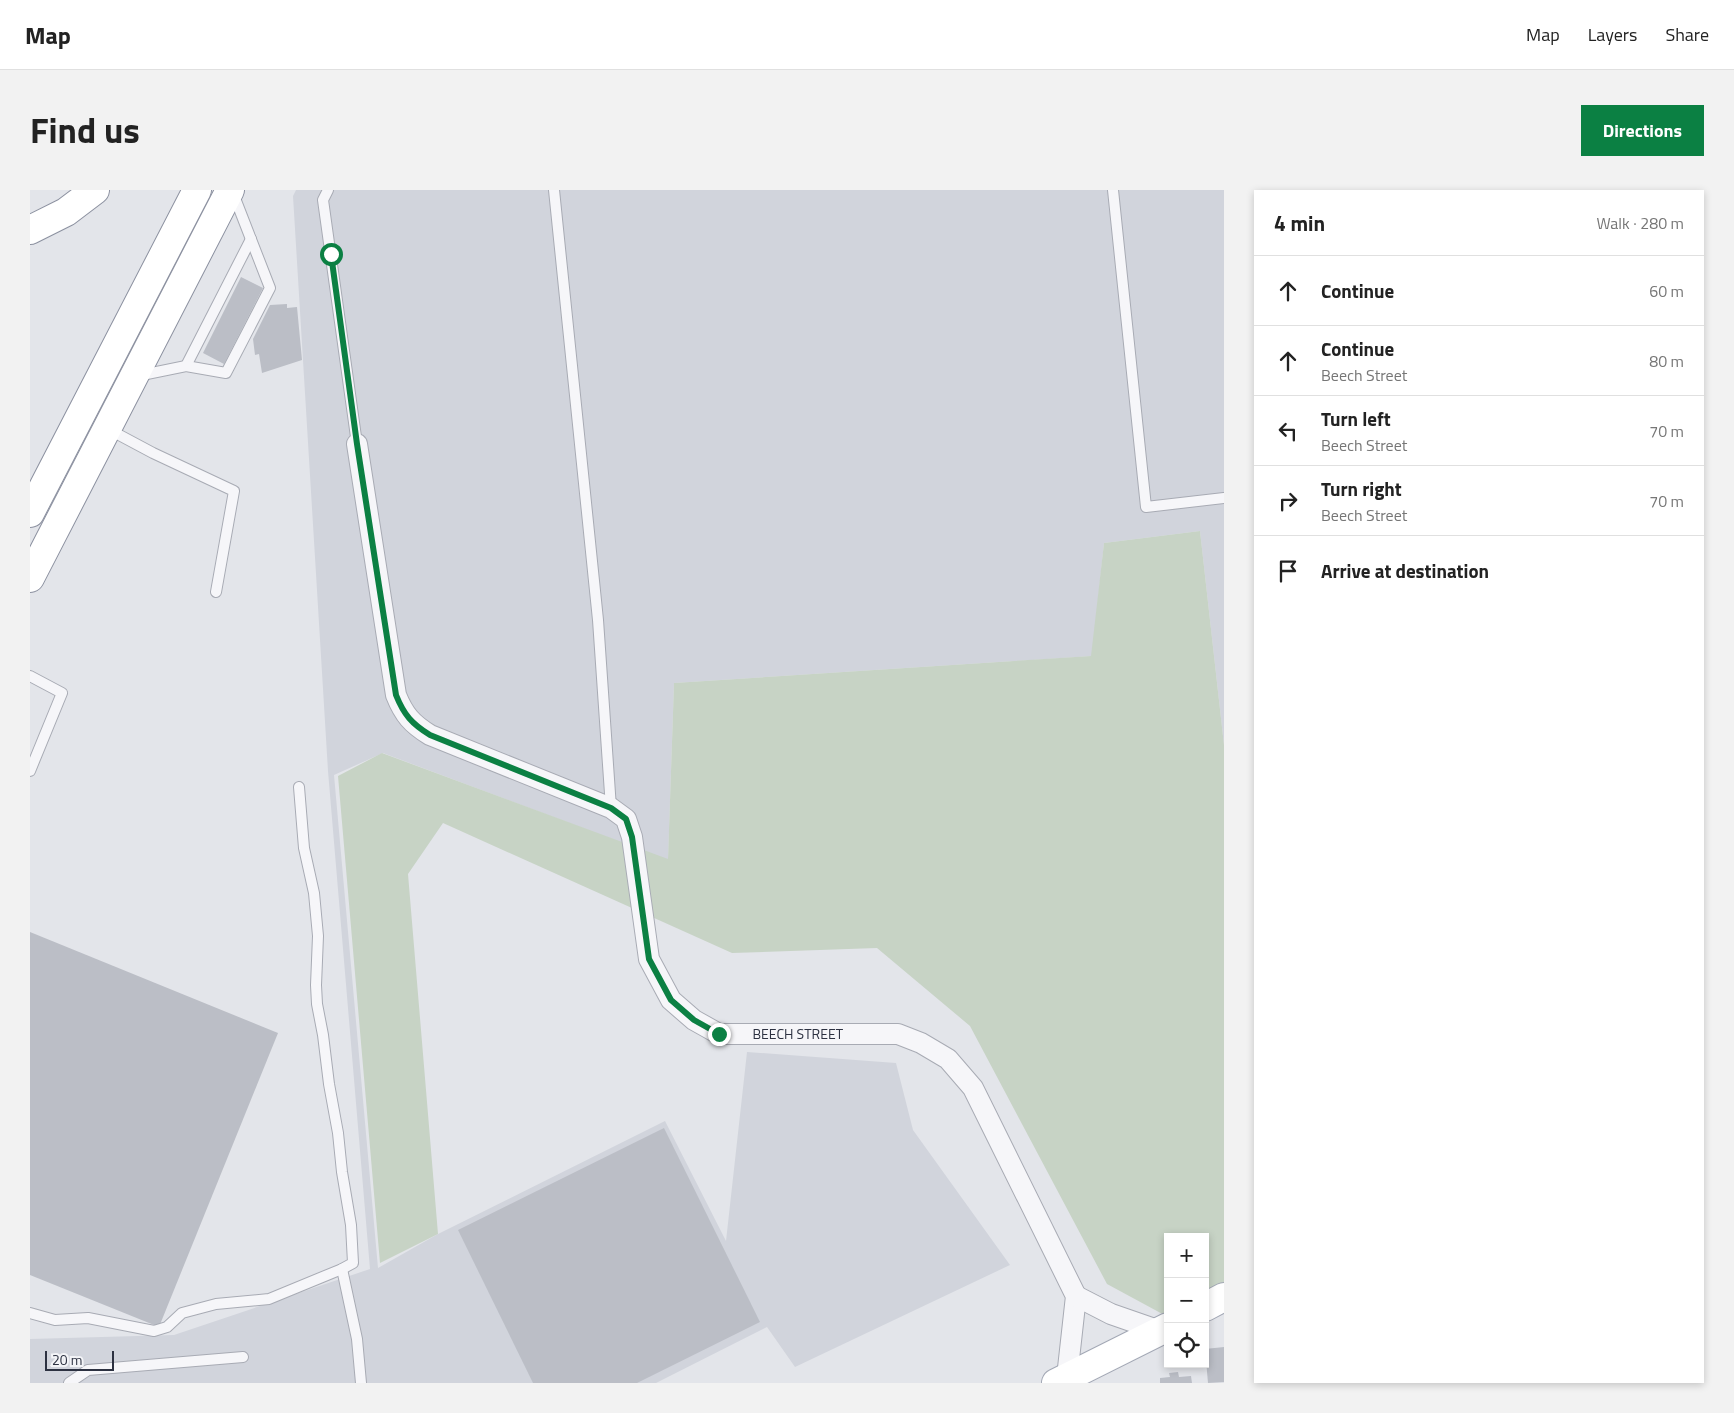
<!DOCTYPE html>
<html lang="en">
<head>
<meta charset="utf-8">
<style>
  :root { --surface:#fff; --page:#f2f2f2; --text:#222; --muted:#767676; --line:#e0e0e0; --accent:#0b8043 }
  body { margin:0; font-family:"Titillium Web",sans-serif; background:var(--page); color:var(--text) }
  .controls { position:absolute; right:15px; bottom:15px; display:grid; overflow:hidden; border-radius:0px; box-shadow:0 2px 8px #0003 }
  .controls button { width:45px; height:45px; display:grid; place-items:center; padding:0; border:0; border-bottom:1px solid var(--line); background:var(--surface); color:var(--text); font:25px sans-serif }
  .scale { position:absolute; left:15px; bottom:12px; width:69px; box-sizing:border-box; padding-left:5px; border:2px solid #2c3141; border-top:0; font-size:14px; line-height:18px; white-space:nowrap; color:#2c3141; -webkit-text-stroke:4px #f3f4f7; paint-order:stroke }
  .stop { position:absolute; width:15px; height:15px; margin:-11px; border:4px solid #0b8043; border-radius:50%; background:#fff }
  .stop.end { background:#0b8043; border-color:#fff; box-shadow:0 1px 5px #0008 }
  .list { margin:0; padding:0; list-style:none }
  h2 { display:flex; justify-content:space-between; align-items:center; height:65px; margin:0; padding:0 20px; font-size:21px }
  h2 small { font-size:16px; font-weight:400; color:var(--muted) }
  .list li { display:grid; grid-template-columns:32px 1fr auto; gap:15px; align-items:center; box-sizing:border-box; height:70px; padding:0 20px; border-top:1px solid var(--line) }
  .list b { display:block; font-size:19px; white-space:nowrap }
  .list p { margin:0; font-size:16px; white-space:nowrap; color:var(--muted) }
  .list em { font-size:16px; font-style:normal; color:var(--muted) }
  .icon { flex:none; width:28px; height:28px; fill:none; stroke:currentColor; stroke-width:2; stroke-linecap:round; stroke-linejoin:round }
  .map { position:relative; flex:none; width:1194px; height:1193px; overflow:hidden; border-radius:0px }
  header { display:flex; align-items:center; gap:30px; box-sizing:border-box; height:70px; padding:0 25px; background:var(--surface); border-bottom:1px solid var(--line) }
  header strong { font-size:24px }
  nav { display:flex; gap:28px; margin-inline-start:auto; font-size:18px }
  .intro { display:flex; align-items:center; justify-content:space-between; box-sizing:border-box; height:120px; padding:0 30px }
  h1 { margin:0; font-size:35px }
  .button { padding:12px 22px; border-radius:0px; background:var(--accent); color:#fff; font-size:18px; font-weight:700 }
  main { display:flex; gap:30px; padding:0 30px }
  aside { flex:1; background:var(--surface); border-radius:0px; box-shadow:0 2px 8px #0003 }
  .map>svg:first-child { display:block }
  .built { fill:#d1d4dc }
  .green { fill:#c7d3c5 }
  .building { fill:#bbbec6 }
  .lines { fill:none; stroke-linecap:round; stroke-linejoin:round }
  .lane-casing { stroke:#a8abb4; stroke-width:12 }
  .street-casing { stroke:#a8abb4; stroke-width:22 }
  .primary-casing { stroke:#a3a8b5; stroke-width:30 }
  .highway-casing { stroke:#8c91a0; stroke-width:30 }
  .lane { stroke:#f6f6f9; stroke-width:10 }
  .street { stroke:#f6f6f9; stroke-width:20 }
  .primary { stroke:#fff; stroke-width:28 }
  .highway { stroke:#fff; stroke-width:28 }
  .route { stroke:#0b8043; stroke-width:6 }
  .labels { text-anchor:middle; stroke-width:4; stroke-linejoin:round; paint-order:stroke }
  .street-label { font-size:14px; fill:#2c3141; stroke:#f3f4f7 }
</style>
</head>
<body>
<header>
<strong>Map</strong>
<nav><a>Map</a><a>Layers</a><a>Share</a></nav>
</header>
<div class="intro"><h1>Find us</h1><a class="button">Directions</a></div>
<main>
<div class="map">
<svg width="1194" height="1193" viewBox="0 0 1194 1193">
  <rect width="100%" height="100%" fill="#e3e5ea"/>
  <path class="built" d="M266 0H1194V555L1170 341 1074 353 1062 466 644 493 638 670 353 563 304 585 348 1078 408 1044 635 931 696 1051 717 862 866 873 883 940 980 1075 765 1177 737 1137 626 1193H0V1149L144 1145 340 1079 298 581 263 6Z"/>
  <path class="green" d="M1170 341 1194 555V1107L1175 1117V1047H1138V1127L1077 1094 940 836 847 758 702 763 413 633 378 684 408 1044 350 1073 308 586 352 563 638 669 644 493 1061 466 1074 353Z"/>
  <g class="building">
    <path d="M211 87 233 98 194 174 173 163Z"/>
    <path d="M257 114V118L267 117 272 170 232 183 229 164 225 165 223 149 240 115Z"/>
    <path d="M0 742 248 843 129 1137 0 1085Z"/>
    <path d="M634 938 730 1132 607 1193H503L428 1040Z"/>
    <path d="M1194 1157V1192L1178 1193 1175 1159Z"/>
    <path d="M1148 1182 1149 1187 1161 1186 1162 1193H1130V1188L1140 1187 1139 1183Z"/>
  </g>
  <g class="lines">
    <g class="lane-casing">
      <g id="lane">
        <path d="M298 0 293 10 327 254"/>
        <path d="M524 0 568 430 581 618"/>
        <path d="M1083 0 1116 317 1194 308"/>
        <path d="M156 176 221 49"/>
        <path d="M107 186 156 176 196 183 240 98 203 3"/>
        <path d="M78 239 123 263 204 301 186 402"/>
        <path d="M0 486 32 503 0 581"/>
        <path d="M312 1079 327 1149 331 1193"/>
        <path d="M0 1123 25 1130 58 1128 124 1141 137 1137 152 1123 186 1114 239 1109 312 1079 323 1073 321 1035 312 982 308 943 299 894 293 845 287 814 286 795 288 746 284 703 274 658 269 597"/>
        <path d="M39 1193 58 1180 213 1167"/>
      </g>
    </g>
    <g class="street-casing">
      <g id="street">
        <path id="s1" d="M327 254 366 505C374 525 382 534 400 545L581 618 596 629 602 647 619 769 641 810 664 830 689 844H868L891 853 918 869 943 898 1046 1106 1037 1187V1193"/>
        <path d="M1046 1106 1081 1124 1130 1141"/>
      </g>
    </g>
    <g class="primary-casing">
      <g id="primary">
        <path d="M1175 1117 1194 1107"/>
        <path d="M1026 1193 1138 1137"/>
      </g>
    </g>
    <g class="highway-casing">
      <g id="highway">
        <path d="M0 40 36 22 65 0"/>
        <path d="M0 323 167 0"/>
        <path d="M0 388 200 0"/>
      </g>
    </g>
    <use href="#lane" class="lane"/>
    <use href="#street" class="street"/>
    <use href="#primary" class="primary"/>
    <use href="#highway" class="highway"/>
  </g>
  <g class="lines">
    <path class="route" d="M301 64 327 254 366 505C374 525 382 534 400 545L581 618 596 629 602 647 619 769 641 810 664 830 689 844"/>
  </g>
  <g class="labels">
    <g class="street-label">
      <text dy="5" stroke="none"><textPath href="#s1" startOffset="848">BEECH STREET</textPath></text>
    </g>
  </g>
</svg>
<div class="controls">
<button>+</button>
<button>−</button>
<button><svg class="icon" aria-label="locate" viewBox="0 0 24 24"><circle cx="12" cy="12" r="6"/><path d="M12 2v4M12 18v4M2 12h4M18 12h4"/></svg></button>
</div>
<div class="scale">20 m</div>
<div class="stop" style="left:301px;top:64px"></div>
<div class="stop end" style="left:689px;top:844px"></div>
</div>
<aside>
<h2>4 min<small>Walk · 280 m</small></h2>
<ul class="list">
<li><svg class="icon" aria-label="ahead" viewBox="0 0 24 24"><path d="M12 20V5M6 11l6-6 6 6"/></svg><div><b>Continue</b></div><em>60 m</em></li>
<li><svg class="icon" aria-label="ahead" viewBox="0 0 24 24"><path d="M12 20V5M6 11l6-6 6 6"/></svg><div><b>Continue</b><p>Beech Street</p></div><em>80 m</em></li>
<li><svg class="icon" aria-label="left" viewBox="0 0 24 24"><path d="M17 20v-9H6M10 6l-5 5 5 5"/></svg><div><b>Turn left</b><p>Beech Street</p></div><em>70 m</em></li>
<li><svg class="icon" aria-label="right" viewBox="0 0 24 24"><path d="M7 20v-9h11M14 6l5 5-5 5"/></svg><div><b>Turn right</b><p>Beech Street</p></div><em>70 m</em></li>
<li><svg class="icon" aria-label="arrive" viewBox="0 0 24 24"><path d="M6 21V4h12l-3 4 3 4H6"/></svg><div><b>Arrive at destination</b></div></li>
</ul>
</aside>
</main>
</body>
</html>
